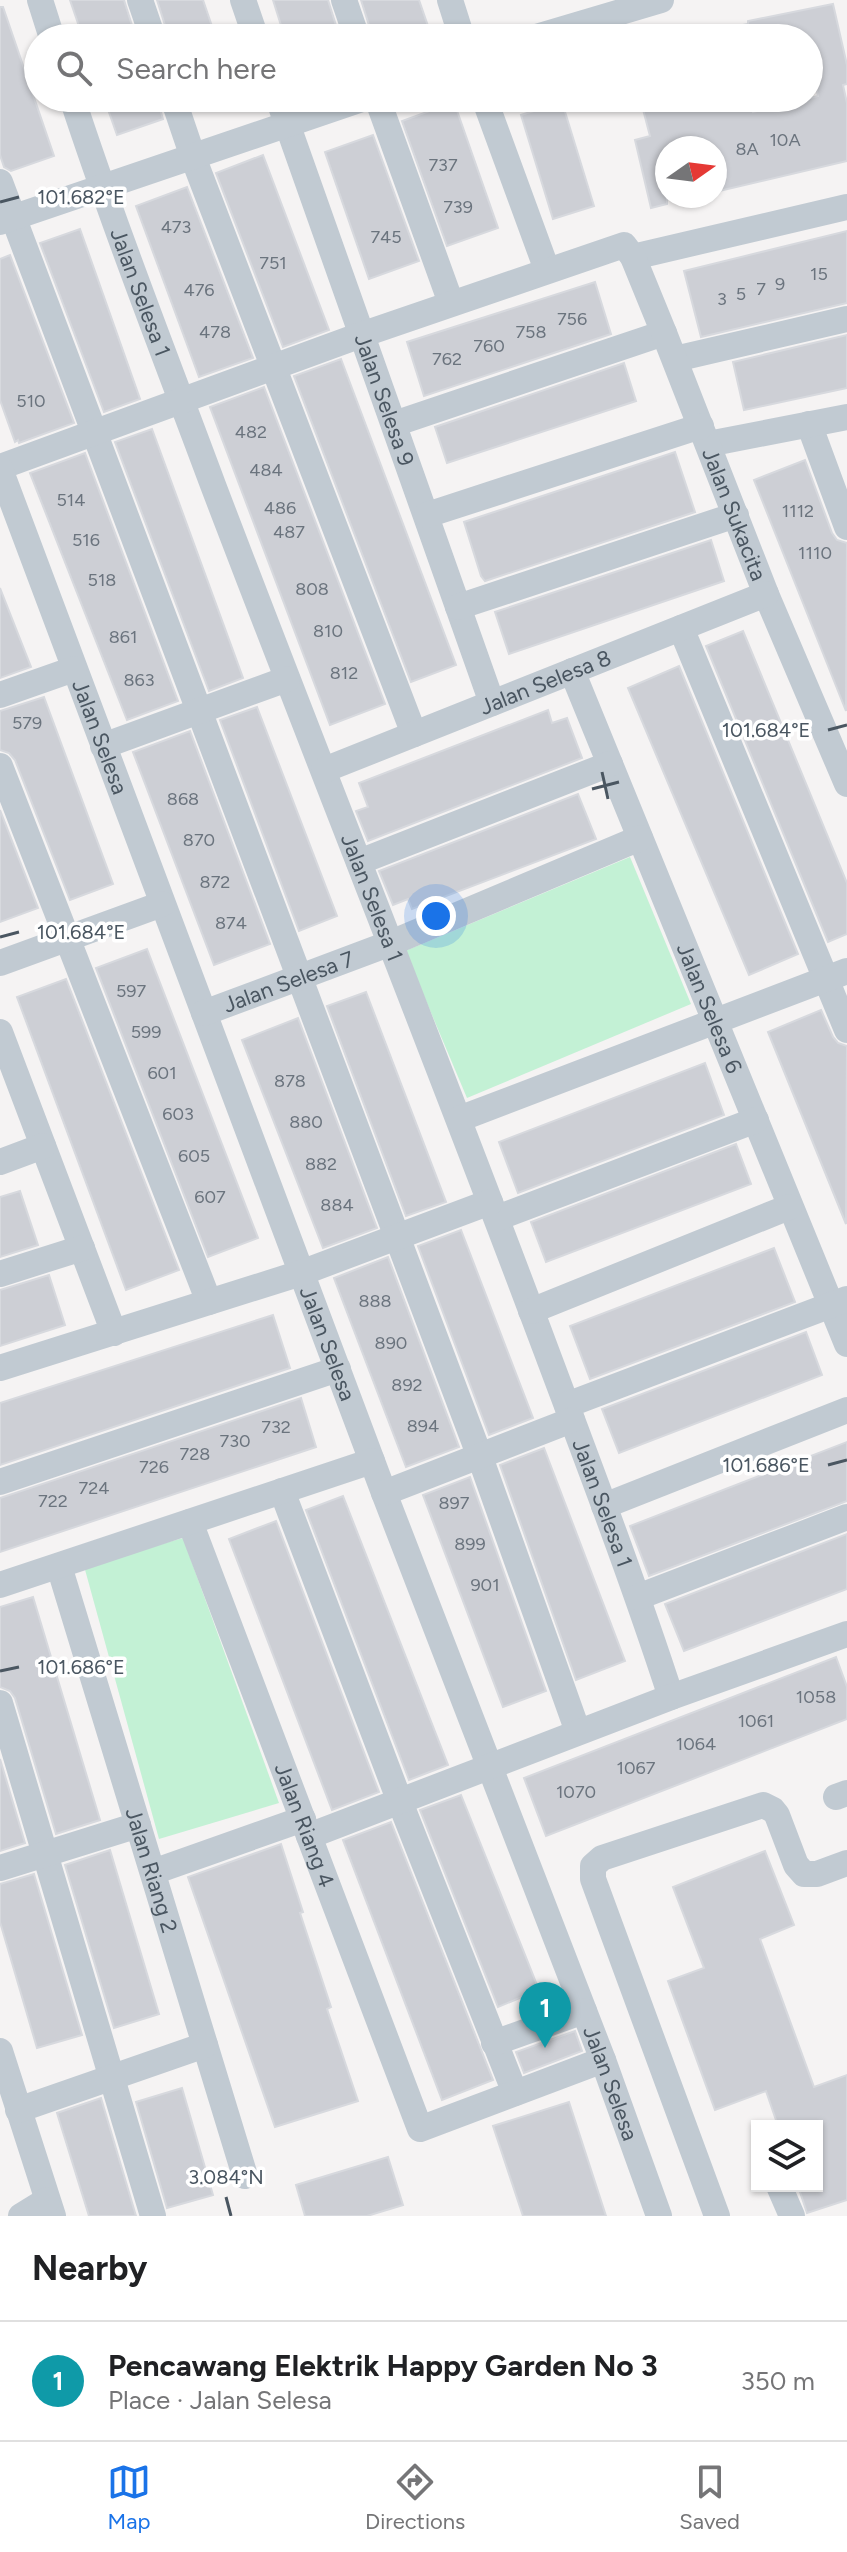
<!DOCTYPE html>
<html lang="en">
<head>
<meta charset="utf-8">
<style>
  :root { --surface:#fff; --page:#f2f2f2; --text:#202124; --muted:#757577; --line:#e0e0e0; --accent:#1a73e8 }
  body { margin:0; font-family:Figtree,sans-serif; background:var(--page); color:var(--text) }
  .controls { position:absolute; right:24px; bottom:24px; display:grid; overflow:hidden; border-radius:0px; box-shadow:0 2px 6px #0004 }
  .controls button { width:72px; height:72px; display:grid; place-items:center; padding:0; border:0; border-bottom:2px solid var(--line); background:var(--surface); color:var(--text); font:40px sans-serif }
  .compass { position:absolute; left:655px; top:136px; width:72px; height:72px; border-radius:50%; background:var(--surface); box-shadow:0 2px 6px #0004; rotate:76deg }
  .you { position:absolute; left:436px; top:916px; width:28px; height:28px; margin:-20px; border:6px solid #fff; border-radius:50%; background:#1a73e8; box-shadow:0 0 0 12px #1a73e833 }
  .badge { display:grid; place-items:center; width:52px; height:52px; border-radius:50%; background:var(--accent); color:#fff; font-size:26px; font-weight:700 }
  .pin { position:absolute; translate:-50% -66px; filter:drop-shadow(0 2px 4px #0008) }
  .pin::after { content:''; position:absolute; top:42px; width:28px; height:24px; background:inherit; clip-path:polygon(0 0,100% 0,50% 100%) }
  .list { margin:0; padding:0; list-style:none }
  h2 { display:flex; justify-content:space-between; align-items:center; height:104px; margin:0; padding:0 32px; font-size:34px }
  h2 small { font-size:26px; font-weight:400; color:var(--muted) }
  .list li { display:grid; grid-template-columns:52px 1fr auto; gap:24px; align-items:center; box-sizing:border-box; height:120px; padding:0 32px; border-top:2px solid var(--line) }
  .list b { display:block; font-size:30px; white-space:nowrap }
  .list p { margin:0; font-size:26px; white-space:nowrap; color:var(--muted) }
  .list em { font-size:26px; font-style:normal; color:var(--muted) }
  .icon { flex:none; width:44px; height:44px; fill:none; stroke:currentColor; stroke-width:2; stroke-linecap:round; stroke-linejoin:round }
  .map { position:relative; flex:none; width:847px; height:2216px; overflow:hidden }
  .search { position:absolute; background:var(--surface); box-shadow:0 2px 6px #0004; left:24px; right:24px; top:24px; height:88px; display:flex; align-items:center; gap:20px; box-sizing:border-box; padding:0 28px; border-radius:44px; color:var(--muted); font-size:30px }
  .sheet { height:224px; background:var(--surface) }
  nav { display:flex; justify-content:space-around; align-items:center; box-sizing:border-box; height:112px; border-top:2px solid var(--line); background:var(--surface); font-size:22px; color:var(--muted) }
  nav a { display:grid; justify-items:center; gap:4px }
  nav .on { color:var(--accent) }
  .map>svg:first-child { display:block }
  .green { fill:#c3f1d5 }
  .building { fill:#cdcfd5; stroke:#d7d9de; stroke-width:2 }
  .lines { fill:none; stroke-linecap:round; stroke-linejoin:round }
  .minor { stroke:#c1cad2; stroke-width:26 }
  .ticks { fill:none; stroke:#4a5661; stroke-width:3 }
  .labels { text-anchor:middle; stroke-width:7; stroke-linejoin:round; paint-order:stroke }
  .number-label { font-size:18px; fill:#6b747e }
  .street-label { font-size:22px; fill:#4a5661; stroke:#fff }
  .ticks-label { font-size:20px; text-anchor:middle; fill:#4a5661; stroke:#fff; stroke-width:7; stroke-linejoin:round; paint-order:stroke }
</style>
</head>
<body>
<div class="map">
<svg width="847" height="2216" viewBox="0 0 847 2216">
  <rect width="100%" height="100%" fill="#f5f3f3"/>
  <g class="green">
    <path d="M630 857 691 1004 467 1098 405 951Z"/>
    <path d="M183 1538 279 1803 159 1839 84 1566Z"/>
  </g>
  <g class="building">
    <path d="M70 0H124L136 38H83Z"/>
    <path d="M157 0H203L216 38H169Z"/>
    <path d="M273 0H328L340 38H285Z"/>
    <path d="M361 0H419L429 29 403 38H373Z"/>
    <path d="M833 4 847 65V84L843 85 847 103V161L715 192V148H667V204L651 208 635 140 650 136 640 98H750L753 112 818 96 809 56V38H717V30L748 24V21Z"/>
    <path d="M0 7H3L54 156 11 171 4 167 0 155Z"/>
    <path d="M104 98H157L163 119 117 135Z"/>
    <path d="M454 102 498 228 447 246 402 121Z"/>
    <path d="M562 102 594 206 553 219 521 115Z"/>
    <path d="M373 135 419 261 369 279 325 152Z"/>
    <path d="M263 155 329 330 283 347 216 173Z"/>
    <path d="M187 187 253 358 199 377 136 206Z"/>
    <path d="M80 229 140 399 104 412 40 243Z"/>
    <path d="M847 231V303L701 337 684 271Z"/>
    <path d="M10 255 74 423 19 443 18 440 15 442 0 400V259Z"/>
    <path d="M595 282 611 334 424 396 407 342Z"/>
    <path d="M847 335V388L744 410 733 362Z"/>
    <path d="M341 359 456 665 411 682 294 376Z"/>
    <path d="M624 363 636 401 447 463 435 427Z"/>
    <path d="M264 387 385 704 330 725 210 407Z"/>
    <path d="M152 429 243 678 209 691 115 442Z"/>
    <path d="M675 452 695 512 485 581 481 576 464 522Z"/>
    <path d="M85 453 178 701 127 720 30 473Z"/>
    <path d="M805 460 832 533 837 540 847 543 846 711 754 480Z"/>
    <path d="M711 540 724 581 509 654 495 612Z"/>
    <path d="M0 588 31 667 0 678Z"/>
    <path d="M743 631 847 883V934L828 942 706 646Z"/>
    <path d="M679 666 798 954 749 975 628 688Z"/>
    <path d="M44 697 113 884 70 900 15 760 9 753 0 750V711Z"/>
    <path d="M257 707 337 916 299 931 220 720Z"/>
    <path d="M548 710 552 723 567 718 582 758 368 841 356 811 368 807 359 783Z"/>
    <path d="M190 731 270 944 214 965 133 752Z"/>
    <path d="M578 794 596 839 412 909 408 899 393 905 379 871Z"/>
    <path d="M0 810 38 908 0 922Z"/>
    <path d="M147 949 258 1238 208 1257 96 968Z"/>
    <path d="M66 979 179 1270 126 1290 17 997Z"/>
    <path d="M366 992 446 1202 406 1216 327 1006Z"/>
    <path d="M821 1010 833 1037 838 1043 847 1046 846 1224 768 1032Z"/>
    <path d="M298 1018 377 1228 323 1248 242 1040Z"/>
    <path d="M705 1063 724 1115 518 1193 499 1142Z"/>
    <path d="M736 1144 751 1184 546 1262 531 1222Z"/>
    <path d="M20 1191 38 1245 0 1257V1197Z"/>
    <path d="M461 1230 533 1418 489 1435 418 1246Z"/>
    <path d="M774 1248 795 1302 590 1379 570 1326Z"/>
    <path d="M388 1257 459 1447 406 1467 334 1278Z"/>
    <path d="M49 1275 65 1325 0 1346V1290Z"/>
    <path d="M273 1315 290 1368 0 1465V1403Z"/>
    <path d="M806 1332 822 1375 619 1453 602 1409Z"/>
    <path d="M301 1398 316 1447 0 1552V1498Z"/>
    <path d="M847 1442V1501L649 1576 630 1526Z"/>
    <path d="M544 1448 625 1661 576 1680 500 1465Z"/>
    <path d="M470 1477 546 1691 503 1707 423 1495Z"/>
    <path d="M343 1496 448 1765 409 1780 306 1510Z"/>
    <path d="M276 1521 379 1792 332 1810 229 1539Z"/>
    <path d="M847 1534V1589L684 1651 665 1604Z"/>
    <path d="M33 1597 100 1820 56 1834 15 1698 10 1691 0 1687V1607Z"/>
    <path d="M836 1657 847 1687V1719L546 1836 524 1778Z"/>
    <path d="M0 1759 25 1843 0 1851Z"/>
    <path d="M461 1795 539 1990 498 2007 420 1810Z"/>
    <path d="M391 1822 493 2080 442 2100 343 1840Z"/>
    <path d="M281 1844 303 1912 300 1913 331 2007 327 2009 358 2101 275 2127 188 1877Z"/>
    <path d="M110 1850 159 2014 114 2028 65 1865Z"/>
    <path d="M765 1851 794 1925 760 1939 814 2087 847 2075V2200L807 2213 798 2186H817V2126H778L766 2091 715 2110 668 1981 704 1968 673 1887Z"/>
    <path d="M34 1874 82 2035 37 2048 0 1922V1884Z"/>
    <path d="M575 2031 582 2051 524 2073 516 2052Z"/>
    <path d="M182 2088 213 2195 167 2208 136 2102Z"/>
    <path d="M101 2098 136 2216H89L57 2113Z"/>
    <path d="M569 2102 606 2216H523L493 2126Z"/>
    <path d="M388 2157 403 2205 367 2216H305L296 2185Z"/>
  </g>
  <g class="lines">
    <g class="minor">
      <path d="M40 0 52 38"/>
      <path d="M140 0 153 38"/>
      <path d="M243 0 256 38"/>
      <path d="M344 0 357 38"/>
      <path d="M450 0 462 38"/>
      <path d="M533 38 661 0"/>
      <path id="s1" d="M72 98C115 229 165 356 213 485 323 774 438 1061 546 1350 589 1465 633 1580 671 1697"/>
      <path d="M173 98 193 157 414 734"/>
      <path id="s2" d="M278 98 492 703"/>
      <path d="M377 98 451 303"/>
      <path d="M484 98 547 270"/>
      <path d="M0 182 480 1457 578 1732"/>
      <path d="M0 222 365 98"/>
      <path d="M633 257 847 207"/>
      <path d="M675 359 847 319"/>
      <path d="M394 424 664 333"/>
      <path d="M809 424 847 527"/>
      <path d="M708 444 847 417"/>
      <path id="s3" d="M0 467 361 335 624 245 633 257 664 333 766 594 847 784"/>
      <path id="s4" d="M0 469 384 1493 603 2060 659 2216"/>
      <path d="M427 515 701 426"/>
      <path d="M458 607 736 515"/>
      <path d="M681 628 847 1030"/>
      <path id="s5" d="M572 671 847 1344"/>
      <path d="M0 695 74 669"/>
      <path d="M103 746 287 679"/>
      <path d="M0 766 209 1302"/>
      <path id="s6" d="M324 770 766 594"/>
      <path d="M359 862 610 764"/>
      <path d="M0 963 162 904"/>
      <path id="s7" d="M204 1013 391 943 640 838"/>
      <path d="M0 1032 114 1333"/>
      <path d="M459 1119 847 971"/>
      <path d="M0 1162 43 1146"/>
      <path d="M497 1218 756 1120"/>
      <path d="M0 1274 82 1248"/>
      <path d="M531 1311 789 1207"/>
      <path d="M0 1368 301 1273 490 1202"/>
      <path d="M567 1405 847 1299"/>
      <path d="M0 1482 338 1369"/>
      <path d="M282 1491 400 1802 515 2093"/>
      <path d="M384 1493 572 1420"/>
      <path d="M604 1506 847 1410"/>
      <path id="s8" d="M190 1522 420 2129 603 2060"/>
      <path id="s9" d="M59 1566 245 2176"/>
      <path d="M0 1585 372 1461"/>
      <path d="M638 1597 847 1517"/>
      <path d="M0 1703 153 2216"/>
      <path d="M836 1797 847 1793"/>
      <path d="M309 1836 671 1697 847 1634"/>
      <path d="M0 1868 138 1825"/>
      <path d="M153 1872 303 1819"/>
      <path d="M494 2043 584 2011"/>
      <path d="M0 2051 53 2216"/>
      <path d="M18 2110 205 2045"/>
      <path d="M779 2186 792 2216"/>
      <path d="M21 2216 47 2200"/>
      <path d="M717 2216 593 1879V1866L602 1858 763 1805 773 1810 777 1815 796 1865 804 1874H817L847 1863"/>
    </g>
  </g>
  <path class="ticks" d="M0 202 19 197M828 730 847 725M602 772 608 799M592 789 619 782M0 937 19 932M828 1465 847 1460M0 1671 19 1667M226 2197 231 2216"/>
  <g class="labels">
    <g class="number-label">
      <text x="785" y="146">10A</text>
      <text x="747" y="155">8A</text>
      <text x="443" y="171">737</text>
      <text x="458" y="213">739</text>
      <text x="176" y="233">473</text>
      <text x="386" y="243">745</text>
      <text x="273" y="269">751</text>
      <text x="819" y="280">15</text>
      <text x="780" y="290">9</text>
      <text x="761" y="295">7</text>
      <text x="199" y="296">476</text>
      <text x="741" y="300">5</text>
      <text x="722" y="305">3</text>
      <text x="572" y="325">756</text>
      <text x="215" y="338">478</text>
      <text x="531" y="338">758</text>
      <text x="489" y="352">760</text>
      <text x="447" y="365">762</text>
      <text x="31" y="407">510</text>
      <text x="251" y="438">482</text>
      <text x="266" y="476">484</text>
      <text x="71" y="506">514</text>
      <text x="280" y="514">486</text>
      <text x="798" y="517">1112</text>
      <text x="289" y="538">487</text>
      <text x="86" y="546">516</text>
      <text x="815" y="559">1110</text>
      <text x="102" y="586">518</text>
      <text x="312" y="595">808</text>
      <text x="328" y="637">810</text>
      <text x="123" y="643">861</text>
      <text x="344" y="679">812</text>
      <text x="139" y="686">863</text>
      <text x="27" y="729">579</text>
      <text x="183" y="805">868</text>
      <text x="199" y="846">870</text>
      <text x="215" y="888">872</text>
      <text x="231" y="929">874</text>
      <text x="131" y="997">597</text>
      <text x="146" y="1038">599</text>
      <text x="162" y="1079">601</text>
      <text x="290" y="1087">878</text>
      <text x="178" y="1120">603</text>
      <text x="306" y="1128">880</text>
      <text x="194" y="1162">605</text>
      <text x="321" y="1170">882</text>
      <text x="210" y="1203">607</text>
      <text x="337" y="1211">884</text>
      <text x="375" y="1307">888</text>
      <text x="391" y="1349">890</text>
      <text x="407" y="1391">892</text>
      <text x="423" y="1432">894</text>
      <text x="276" y="1433">732</text>
      <text x="235" y="1447">730</text>
      <text x="195" y="1460">728</text>
      <text x="154" y="1473">726</text>
      <text x="94" y="1494">724</text>
      <text x="53" y="1507">722</text>
      <text x="454" y="1509">897</text>
      <text x="470" y="1550">899</text>
      <text x="485" y="1591">901</text>
      <text x="816" y="1703">1058</text>
      <text x="756" y="1727">1061</text>
      <text x="696" y="1750">1064</text>
      <text x="636" y="1774">1067</text>
      <text x="576" y="1798">1070</text>
    </g>
    <g class="street-label">
      <text dy="8" stroke="none"><textPath href="#s1" startOffset="206">Jalan Selesa 1</textPath></text>
      <text dy="8" stroke="none"><textPath href="#s2" startOffset="320">Jalan Selesa 9</textPath></text>
      <text dy="8" stroke="none"><textPath href="#s3" startOffset="954">Jalan Sukacita</textPath></text>
      <text dy="8" stroke="none"><textPath href="#s6" startOffset="238">Jalan Selesa 8</textPath></text>
      <text dy="8" stroke="none"><textPath href="#s4" startOffset="286">Jalan Selesa</textPath></text>
      <text dy="8" stroke="none"><textPath href="#s1" startOffset="854">Jalan Selesa 1</textPath></text>
      <text dy="8" stroke="none"><textPath href="#s7" startOffset="90">Jalan Selesa 7</textPath></text>
      <text dy="8" stroke="none"><textPath href="#s5" startOffset="364">Jalan Selesa 6</textPath></text>
      <text dy="8" stroke="none"><textPath href="#s4" startOffset="934">Jalan Selesa</textPath></text>
      <text dy="8" stroke="none"><textPath href="#s1" startOffset="1502">Jalan Selesa 1</textPath></text>
      <text dy="8" stroke="none"><textPath href="#s8" startOffset="324">Jalan Riang 4</textPath></text>
      <text dy="8" stroke="none"><textPath href="#s9" startOffset="318">Jalan Riang 2</textPath></text>
      <text dy="8" stroke="none"><textPath href="#s4" startOffset="1726">Jalan Selesa</textPath></text>
    </g>
  </g>
  <g class="ticks-label">
    <text x="81" y="204">101.682°E</text>
    <text x="766" y="737">101.684°E</text>
    <text x="81" y="939">101.684°E</text>
    <text x="766" y="1472">101.686°E</text>
    <text x="81" y="1674">101.686°E</text>
    <text x="226" y="2184">3.084°N</text>
  </g>
</svg>
<div class="controls">
<button><svg class="icon" aria-label="layers" viewBox="0 0 24 24"><path d="M12 4l9 5-9 5-9-5zM3 14l9 5 9-5"/></svg></button>
</div>
<svg class="compass" viewBox="-18 -18 36 36"><path d="M0-13l5 13h-10z" fill="#e53935"/><path d="M0 13l5-13h-10z" fill="#757577"/></svg>
<div class="you"></div>
<div class="pin badge" style="left:545px;top:2048px;background:#0f9aa8">1</div>
<div class="search"><svg class="icon" aria-label="search" viewBox="0 0 24 24"><circle cx="10" cy="10" r="6"/><path d="M15 15l6 6"/></svg>Search here</div>
</div>
<section class="sheet">
<h2>Nearby<small></small></h2>
<ul class="list">
<li><span class="badge" style="background:#0f9aa8">1</span><div><b>Pencawang Elektrik Happy Garden No 3</b><p>Place · Jalan Selesa</p></div><em>350 m</em></li>
</ul>
</section>
<nav>
<a class="on"><svg class="icon" aria-label="map" viewBox="0 0 24 24"><path d="M3 6l6-2 6 2 6-2v14l-6 2-6-2-6 2zM9 4v14M15 6v14"/></svg>Map</a>
<a><svg class="icon" aria-label="directions" viewBox="0 0 24 24"><path d="M12 3l9 9-9 9-9-9zM9 14v-3h6M13 9l2 2-2 2"/></svg>Directions</a>
<a><svg class="icon" aria-label="saved" viewBox="0 0 24 24"><path d="M7 4h10v16l-5-4-5 4z"/></svg>Saved</a>
</nav>
</body>
</html>
